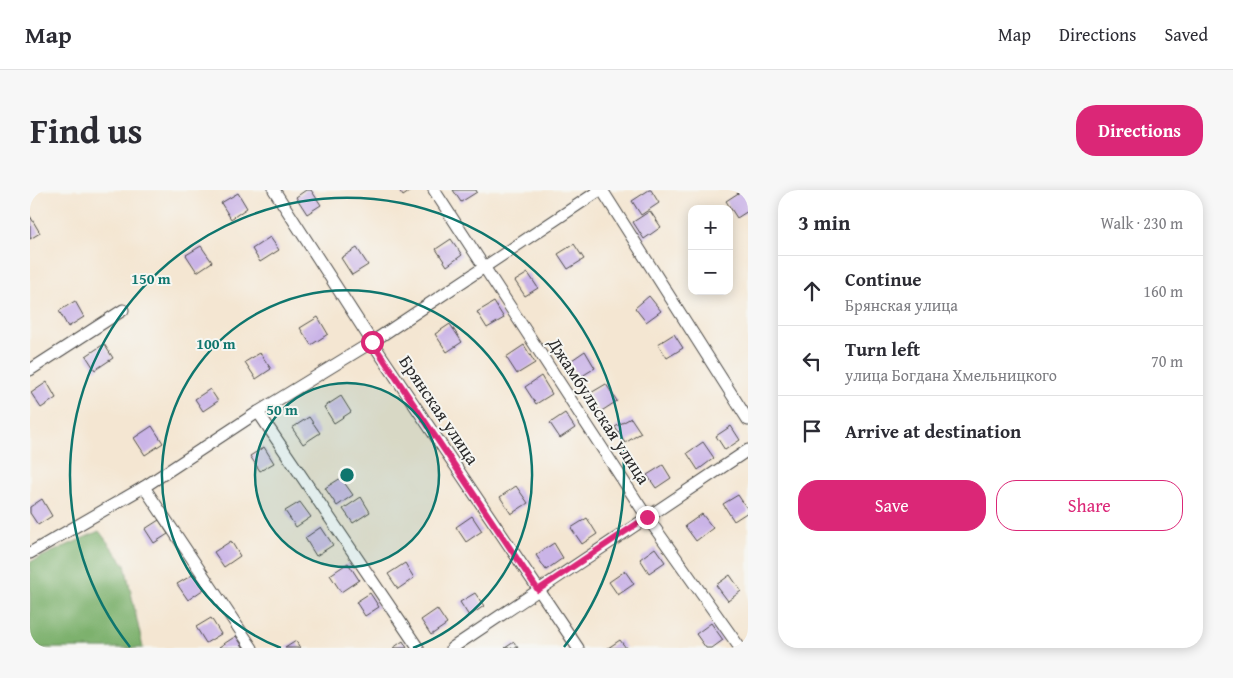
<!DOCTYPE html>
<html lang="en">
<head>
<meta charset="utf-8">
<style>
  :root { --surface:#fff; --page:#f7f7f7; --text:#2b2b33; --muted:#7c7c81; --line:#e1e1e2; --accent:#db2777 }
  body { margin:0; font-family:"Gentium Book Plus",serif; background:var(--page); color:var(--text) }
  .controls { position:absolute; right:15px; top:15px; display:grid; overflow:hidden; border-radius:10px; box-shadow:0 2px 12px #0003 }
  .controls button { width:45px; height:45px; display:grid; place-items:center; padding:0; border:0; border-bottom:1px solid var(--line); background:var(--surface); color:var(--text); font:25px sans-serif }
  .stop { position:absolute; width:15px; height:15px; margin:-11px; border:4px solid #db2777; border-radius:50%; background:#fff }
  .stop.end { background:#db2777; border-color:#fff; box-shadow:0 1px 5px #0008 }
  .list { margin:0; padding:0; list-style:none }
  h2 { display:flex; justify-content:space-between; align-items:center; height:65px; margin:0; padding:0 20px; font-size:21px }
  h2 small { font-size:16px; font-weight:400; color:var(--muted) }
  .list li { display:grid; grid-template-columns:32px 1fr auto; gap:15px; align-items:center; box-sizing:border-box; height:70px; padding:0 20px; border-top:1px solid var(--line) }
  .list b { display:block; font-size:19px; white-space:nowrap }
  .list p { margin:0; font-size:16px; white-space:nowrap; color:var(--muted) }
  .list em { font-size:16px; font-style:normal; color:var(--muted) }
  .actions { display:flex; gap:10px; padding:15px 20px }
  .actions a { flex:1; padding:11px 0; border:1px solid var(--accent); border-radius:20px; text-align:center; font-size:18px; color:var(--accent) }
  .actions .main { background:var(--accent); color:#fff }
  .icon { flex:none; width:28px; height:28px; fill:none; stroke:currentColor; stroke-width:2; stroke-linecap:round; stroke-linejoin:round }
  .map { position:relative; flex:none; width:718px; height:458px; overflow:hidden; border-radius:20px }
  header { display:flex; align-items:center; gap:30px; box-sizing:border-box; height:70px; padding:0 25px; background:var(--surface); border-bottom:1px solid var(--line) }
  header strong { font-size:24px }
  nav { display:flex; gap:28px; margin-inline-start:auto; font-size:18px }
  .intro { display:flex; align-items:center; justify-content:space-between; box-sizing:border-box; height:120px; padding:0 30px }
  h1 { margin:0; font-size:35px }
  .button { padding:12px 22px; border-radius:20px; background:var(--accent); color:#fff; font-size:18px; font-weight:700 }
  main { display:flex; gap:30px; padding:0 30px }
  aside { flex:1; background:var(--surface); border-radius:20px; box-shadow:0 2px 12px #0003 }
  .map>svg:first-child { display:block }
  .forest { fill:#7db16d; stroke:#546e4c }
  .building { fill:#cab4e7 }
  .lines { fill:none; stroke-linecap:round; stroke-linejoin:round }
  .street-casing { stroke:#494744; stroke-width:13 }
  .street { stroke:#fff; stroke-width:11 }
  .route { stroke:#db2777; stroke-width:6 }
  .ring { fill:none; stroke:#0f766e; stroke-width:2.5 }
  .labels { text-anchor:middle; stroke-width:4; stroke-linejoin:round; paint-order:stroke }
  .street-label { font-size:18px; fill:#2b2b2b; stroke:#f6f6f2 }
  .centre { fill:#0f766e; stroke:#f6f6f2; stroke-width:2.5 }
  .ring-label { font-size:15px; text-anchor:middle; font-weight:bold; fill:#0f766e; stroke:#f6f6f2; stroke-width:4; stroke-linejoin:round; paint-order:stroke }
</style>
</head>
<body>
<header>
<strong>Map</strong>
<nav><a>Map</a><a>Directions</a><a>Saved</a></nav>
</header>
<div class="intro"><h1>Find us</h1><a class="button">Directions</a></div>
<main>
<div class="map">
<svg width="718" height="458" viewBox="0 0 718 458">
  <rect width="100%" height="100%" fill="#f6f6f2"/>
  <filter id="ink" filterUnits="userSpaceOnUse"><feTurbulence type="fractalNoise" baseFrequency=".02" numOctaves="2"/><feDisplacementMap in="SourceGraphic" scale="10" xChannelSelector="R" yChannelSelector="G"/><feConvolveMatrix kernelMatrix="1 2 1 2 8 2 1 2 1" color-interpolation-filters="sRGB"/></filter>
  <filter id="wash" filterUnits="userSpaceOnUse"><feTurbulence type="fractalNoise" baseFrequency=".0096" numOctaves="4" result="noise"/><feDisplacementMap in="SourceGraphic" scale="20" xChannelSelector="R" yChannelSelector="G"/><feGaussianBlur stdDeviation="1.12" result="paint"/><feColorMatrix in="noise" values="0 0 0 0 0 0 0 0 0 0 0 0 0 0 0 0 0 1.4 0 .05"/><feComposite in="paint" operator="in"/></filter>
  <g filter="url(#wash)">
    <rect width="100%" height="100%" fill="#f4e6d2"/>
    <path class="forest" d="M69 341 95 375 113 458H0V372Z"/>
    <g id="blocks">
      <g class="building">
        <path d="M276 0H281L291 15 277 24 266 7Z"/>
        <path d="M369 0H382L373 6Z"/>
        <path d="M423 0H446L447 2 431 12Z"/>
        <path d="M619 0H621L629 13 611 25 602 11Z"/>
        <path d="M713 0 718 7V21L707 28 696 11Z"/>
        <path d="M208 3 217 18 201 29 191 13Z"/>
        <path d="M620 21 631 37 614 49 603 32Z"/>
        <path d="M0 26 10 43 0 49Z"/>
        <path d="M240 47 249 60 230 72 222 59Z"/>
        <path d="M421 49 432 65 417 76 406 59Z"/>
        <path d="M544 54 554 69 538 79 528 64Z"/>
        <path d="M171 56 182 72 167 82 156 65Z"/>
        <path d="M327 58 338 75 322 85 311 68Z"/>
        <path d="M498 83 508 98 495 106 485 91Z"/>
        <path d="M619 106 631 121 616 132 605 118Z"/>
        <path d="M45 111 54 127 38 137 29 121Z"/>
        <path d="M464 112 474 128 457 138 447 122Z"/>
        <path d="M288 127 298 144 281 155 270 138Z"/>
        <path d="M420 134 432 152 417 162 405 144Z"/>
        <path d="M644 144 653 158 637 168 628 154Z"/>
        <path d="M74 154 83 168 65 180 56 166Z"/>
        <path d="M494 155 505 173 487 184 476 167Z"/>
        <path d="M555 161 565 178 549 188 539 172Z"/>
        <path d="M230 163 241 179 226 189 215 172Z"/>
        <path d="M511 186 522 204 506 214 495 197Z"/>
        <path d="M17 192 26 208 11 218 1 203Z"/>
        <path d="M576 194 587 211 570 222 559 204Z"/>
        <path d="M180 199 188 211 173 221 165 209Z"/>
        <path d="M311 206 321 222 304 233 294 217Z"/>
        <path d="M535 223 545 238 530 248 520 233Z"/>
        <path d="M279 227 290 243 273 254 262 238Z"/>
        <path d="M601 228 611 243 595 253 585 237Z"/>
        <path d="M122 236 133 253 115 265 104 248Z"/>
        <path d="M701 236 710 250 695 260 686 246Z"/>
        <path d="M673 252 684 268 668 280 657 263Z"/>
        <path d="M234 257 244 273 230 281 220 266Z"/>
        <path d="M633 275 641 288 626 298 617 285Z"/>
        <path d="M311 288 323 305 307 316 295 298Z"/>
        <path d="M486 296 498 313 481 324 470 307Z"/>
        <path d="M708 305 718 320V322L704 331 693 314Z"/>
        <path d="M331 307 340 322 323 333 313 319Z"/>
        <path d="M12 309 22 326 8 335 0 323V317Z"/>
        <path d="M270 312 281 327 266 337 255 321Z"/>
        <path d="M672 324 683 338 666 351 655 336Z"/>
        <path d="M442 326 452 341 436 352 426 337Z"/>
        <path d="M557 328 567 344 552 354 541 338Z"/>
        <path d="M129 330 138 344 124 353 115 339Z"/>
        <path d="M291 337 303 355 286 366 275 348Z"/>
        <path d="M201 351 210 366 194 377 184 362Z"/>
        <path d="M524 353 533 368 516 380 506 365Z"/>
        <path d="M625 358 635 372 619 383 610 369Z"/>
        <path d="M318 373 329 390 311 402 300 385Z"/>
        <path d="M375 373 384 388 368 399 358 384Z"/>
        <path d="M595 381 604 394 588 405 579 392Z"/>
        <path d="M164 384 174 399 158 410 147 394Z"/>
        <path d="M700 385 711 401 698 411 686 395Z"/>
        <path d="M340 403 349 417 335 426 326 412Z"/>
        <path d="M445 403 454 416 439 426 430 412Z"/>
        <path d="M407 419 417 434 401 445 391 430Z"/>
        <path d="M181 428 191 444 176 453 166 437Z"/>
        <path d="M681 433 693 450 682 458H676L666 444Z"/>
        <path d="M206 446 214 458H190L189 457Z"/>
        <path d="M590 450 596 458H578Z"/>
        <path d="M266 451 270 458H255Z"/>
        <path d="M373 451 377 458H363Z"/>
        <path d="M484 452 488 458H475Z"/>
      </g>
    </g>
  </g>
  <g filter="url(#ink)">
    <use href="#blocks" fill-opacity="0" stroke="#494744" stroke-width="1"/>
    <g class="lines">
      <g class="street-casing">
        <g id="street">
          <path d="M244 0 342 152 548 458"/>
          <path d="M404 0 617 327 710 458"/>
          <path d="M572 0 718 230"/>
          <path d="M0 180 93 120"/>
          <path d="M228 222 388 458"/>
          <path d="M114 297 222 458"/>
          <path d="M0 363 114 297 228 222 342 152 570 0"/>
          <path d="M422 458 718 260"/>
        </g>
      </g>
      <use href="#street" class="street"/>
    </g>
  </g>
  <g class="lines" filter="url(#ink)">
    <path class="route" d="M342 152 508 400 617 327"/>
  </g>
  <circle cx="317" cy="285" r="92" fill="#0f766e" fill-opacity=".12"/>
  <g class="ring">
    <circle cx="317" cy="285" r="92"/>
    <path d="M251 458A185 185 0 1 1 383 458"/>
    <path d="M100 457A277 277 0 1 1 534 457"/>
  </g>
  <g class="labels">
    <g class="street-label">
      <text transform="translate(409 220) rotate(56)" y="6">Брянская улица</text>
      <text transform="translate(569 221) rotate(57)" y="6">Джамбульская улица</text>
    </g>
  </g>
  <circle cx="317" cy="285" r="8" class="centre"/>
  <g class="ring-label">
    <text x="121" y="94">150 m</text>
    <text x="186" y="159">100 m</text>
    <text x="252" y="225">50 m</text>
  </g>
</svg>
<div class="controls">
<button>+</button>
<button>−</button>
</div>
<div class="stop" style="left:342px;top:152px"></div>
<div class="stop end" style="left:617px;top:327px"></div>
</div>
<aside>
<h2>3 min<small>Walk · 230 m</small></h2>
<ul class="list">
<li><svg class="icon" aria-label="ahead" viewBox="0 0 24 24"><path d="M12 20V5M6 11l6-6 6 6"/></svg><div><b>Continue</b><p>Брянская улица</p></div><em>160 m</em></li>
<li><svg class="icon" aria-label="left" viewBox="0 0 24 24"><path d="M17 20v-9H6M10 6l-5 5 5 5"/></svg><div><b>Turn left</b><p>улица Богдана Хмельницкого</p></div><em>70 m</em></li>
<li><svg class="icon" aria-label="arrive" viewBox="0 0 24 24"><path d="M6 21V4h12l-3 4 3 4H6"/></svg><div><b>Arrive at destination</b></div></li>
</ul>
<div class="actions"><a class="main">Save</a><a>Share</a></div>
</aside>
</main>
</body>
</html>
